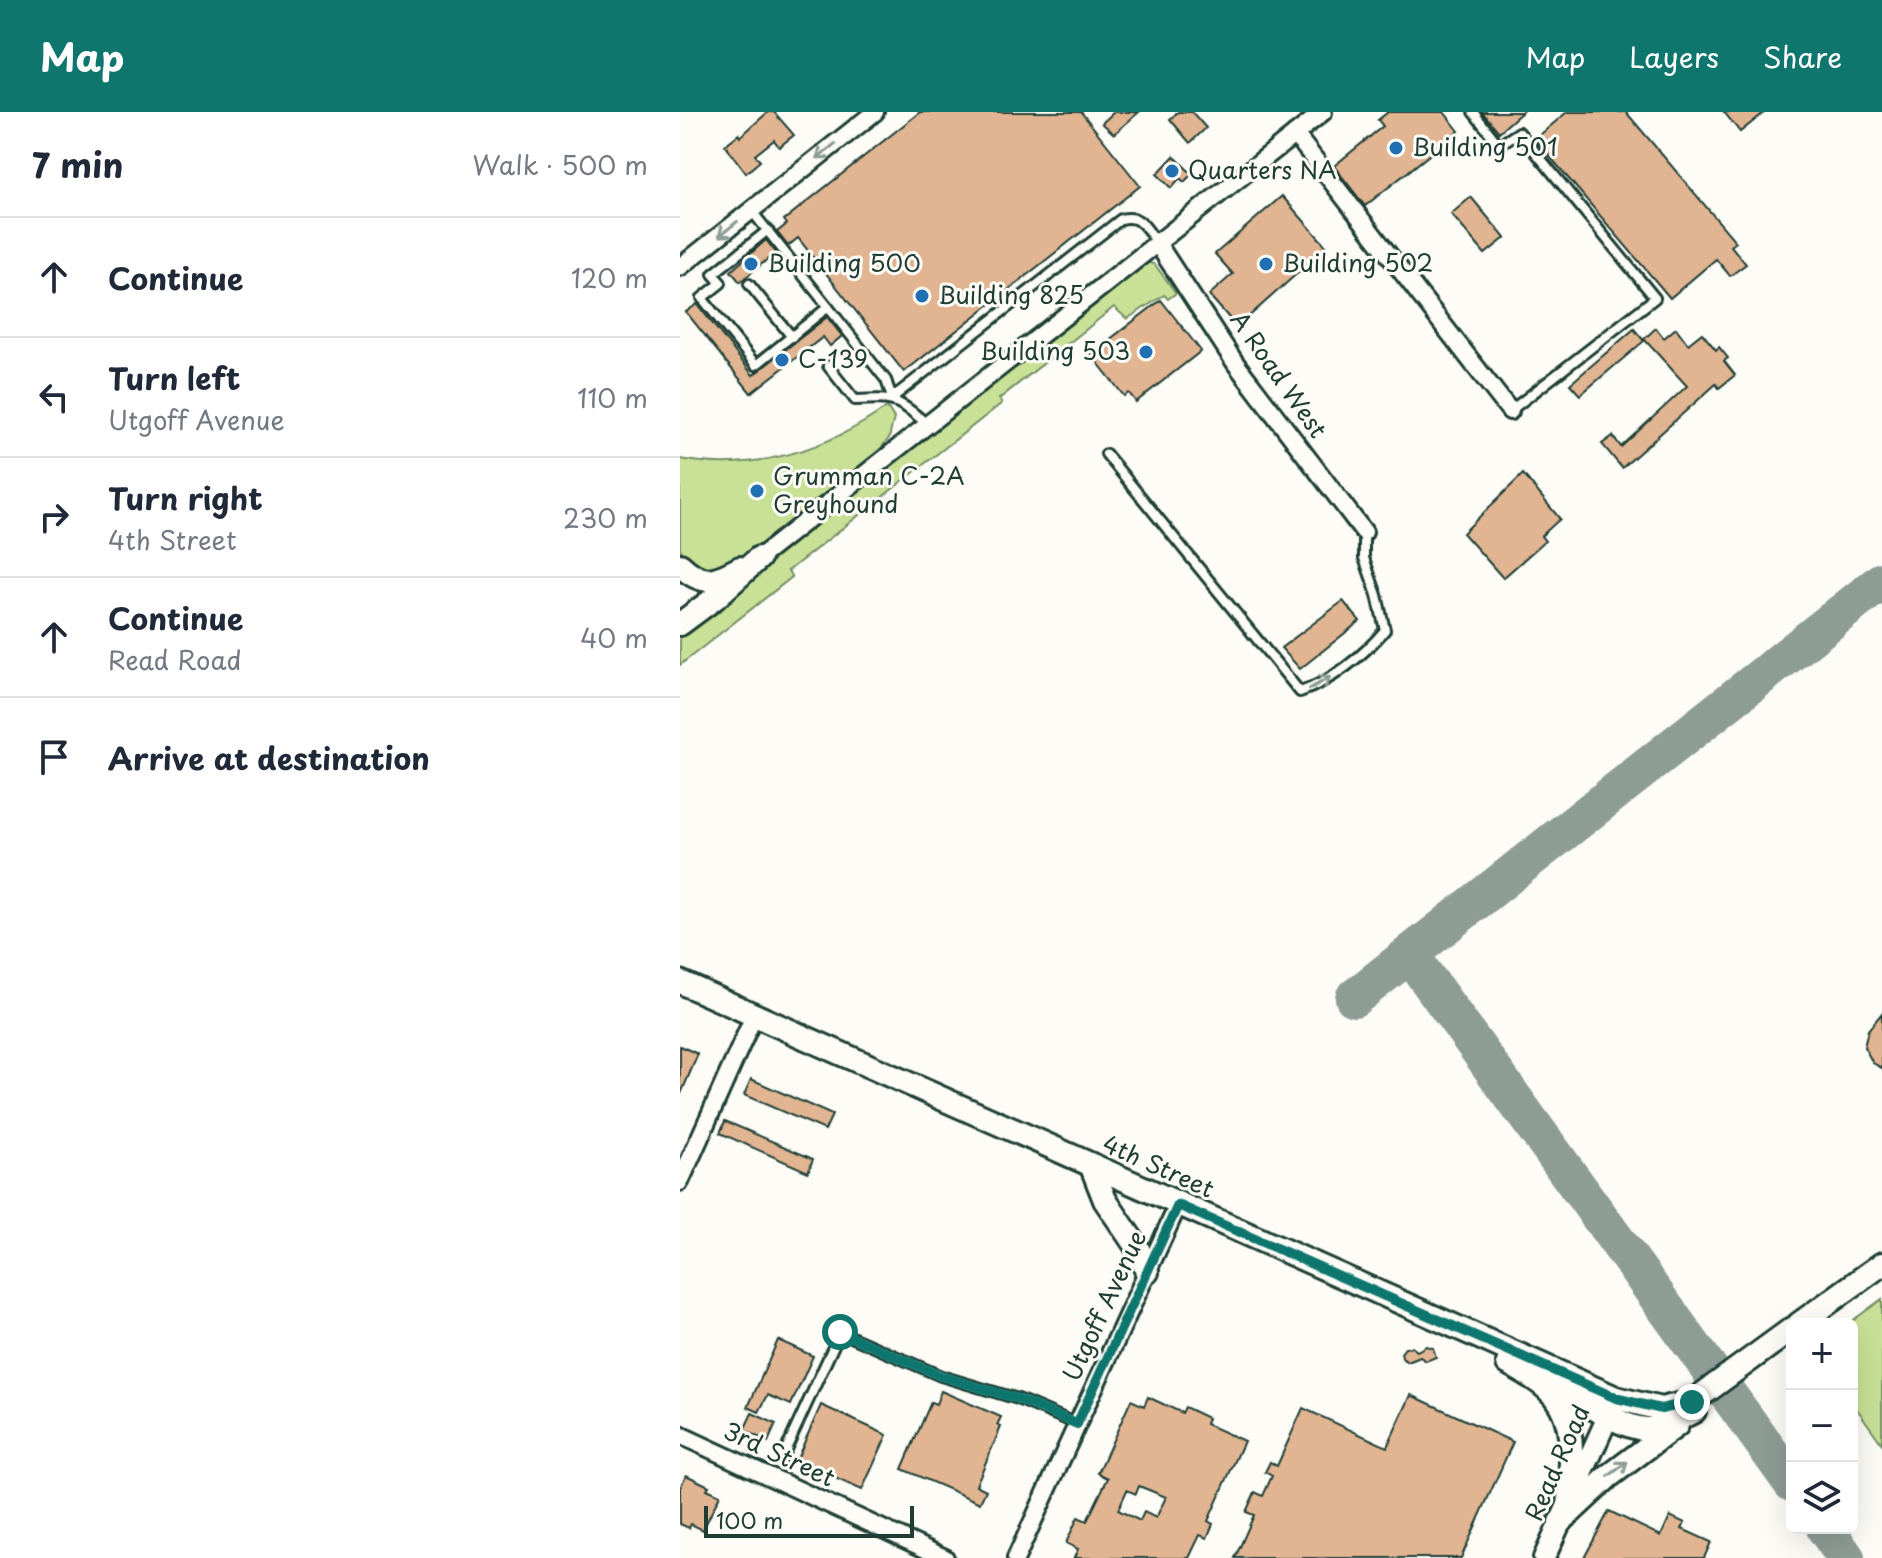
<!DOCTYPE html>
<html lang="en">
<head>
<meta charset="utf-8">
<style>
  :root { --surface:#fff; --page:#f2f2f3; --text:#1f2937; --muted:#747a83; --line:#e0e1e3; --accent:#0f766e }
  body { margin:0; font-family:"Playpen Sans",sans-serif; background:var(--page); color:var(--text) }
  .controls { position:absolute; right:24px; bottom:24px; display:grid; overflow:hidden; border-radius:12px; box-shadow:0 8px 32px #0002 }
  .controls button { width:72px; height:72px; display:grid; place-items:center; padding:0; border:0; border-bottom:2px solid var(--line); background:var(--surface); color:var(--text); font:40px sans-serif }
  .scale { position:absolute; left:24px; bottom:20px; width:210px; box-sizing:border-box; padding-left:8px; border:4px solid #1f3d34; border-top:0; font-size:22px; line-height:28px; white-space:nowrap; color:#1f3d34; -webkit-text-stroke:6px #fdfcf7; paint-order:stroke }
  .stop { position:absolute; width:24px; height:24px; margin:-18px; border:6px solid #0f766e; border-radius:50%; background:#fff }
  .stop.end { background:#0f766e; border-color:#fff; box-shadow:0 2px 8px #0008 }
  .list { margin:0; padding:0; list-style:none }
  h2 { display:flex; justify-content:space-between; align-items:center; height:104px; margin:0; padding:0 32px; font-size:34px }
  h2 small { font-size:26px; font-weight:400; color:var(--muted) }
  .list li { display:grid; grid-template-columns:52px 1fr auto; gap:24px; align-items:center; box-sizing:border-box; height:120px; padding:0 32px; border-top:2px solid var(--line) }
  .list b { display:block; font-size:30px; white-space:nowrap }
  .list p { margin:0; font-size:26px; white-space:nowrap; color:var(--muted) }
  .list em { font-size:26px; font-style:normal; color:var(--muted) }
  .icon { flex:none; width:44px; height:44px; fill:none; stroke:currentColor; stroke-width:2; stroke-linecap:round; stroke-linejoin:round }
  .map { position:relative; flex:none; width:1202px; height:1446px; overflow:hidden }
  header { display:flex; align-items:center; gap:48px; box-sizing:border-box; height:112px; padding:0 40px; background:var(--accent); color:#fff }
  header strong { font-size:38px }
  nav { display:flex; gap:44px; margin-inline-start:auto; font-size:28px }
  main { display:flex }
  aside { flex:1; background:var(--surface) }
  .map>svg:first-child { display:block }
  .green { fill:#c8e197; stroke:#748f66; stroke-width:2 }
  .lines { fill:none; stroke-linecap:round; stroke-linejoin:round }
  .taxiway { stroke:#8e9c96; stroke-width:38 }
  .building { fill:#e1b592; stroke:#1f3d34; stroke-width:2; fill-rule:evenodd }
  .service-casing { stroke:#1f3d34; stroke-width:14 }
  .minor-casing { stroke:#1f3d34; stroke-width:22 }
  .tertiary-casing { stroke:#1f3d34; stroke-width:26 }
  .secondary-casing { stroke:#1f3d34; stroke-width:28 }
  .service { stroke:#fdfcf7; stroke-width:8 }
  .minor { stroke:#fdfcf7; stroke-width:16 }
  .tertiary { stroke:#fdfcf7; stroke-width:20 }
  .secondary { stroke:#fdfcf7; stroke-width:22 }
  .oneway { stroke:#8e9c96 }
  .route { stroke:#0f766e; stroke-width:10 }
  .poi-dot { fill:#1f6fb2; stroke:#fdfcf7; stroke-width:3 }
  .labels { text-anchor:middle; stroke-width:6; stroke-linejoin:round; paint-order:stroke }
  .poi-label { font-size:24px; fill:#1f3d34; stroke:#fdfcf7; text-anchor:start }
  .street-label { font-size:24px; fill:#1f3d34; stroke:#fdfcf7 }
</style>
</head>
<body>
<header>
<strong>Map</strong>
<nav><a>Map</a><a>Layers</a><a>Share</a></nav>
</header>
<main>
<aside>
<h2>7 min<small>Walk · 500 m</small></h2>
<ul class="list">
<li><svg class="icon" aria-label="ahead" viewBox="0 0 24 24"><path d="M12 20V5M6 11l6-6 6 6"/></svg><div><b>Continue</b></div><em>120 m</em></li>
<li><svg class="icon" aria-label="left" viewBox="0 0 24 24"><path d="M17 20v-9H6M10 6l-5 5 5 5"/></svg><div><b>Turn left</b><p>Utgoff Avenue</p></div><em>110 m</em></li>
<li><svg class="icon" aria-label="right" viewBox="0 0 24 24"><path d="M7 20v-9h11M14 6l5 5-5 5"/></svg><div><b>Turn right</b><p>4th Street</p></div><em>230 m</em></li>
<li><svg class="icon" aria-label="ahead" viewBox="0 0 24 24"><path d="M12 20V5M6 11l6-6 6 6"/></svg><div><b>Continue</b><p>Read Road</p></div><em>40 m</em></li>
<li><svg class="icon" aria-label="arrive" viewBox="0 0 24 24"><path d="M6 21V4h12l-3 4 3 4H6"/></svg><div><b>Arrive at destination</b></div></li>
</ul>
</aside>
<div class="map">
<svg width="1202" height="1446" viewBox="0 0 1202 1446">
  <rect width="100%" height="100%" fill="#fdfcf7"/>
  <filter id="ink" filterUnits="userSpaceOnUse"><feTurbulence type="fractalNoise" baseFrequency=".0125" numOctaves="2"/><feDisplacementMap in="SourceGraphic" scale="16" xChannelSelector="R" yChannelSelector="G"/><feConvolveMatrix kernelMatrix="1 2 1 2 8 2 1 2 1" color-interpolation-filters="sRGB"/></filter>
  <g filter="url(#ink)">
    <g class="green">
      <path d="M468 150 475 153 496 181 488 187 484 183 447 207 434 195 319 287 322 291 108 459 112 465 0 553V520Z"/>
      <path d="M207 295 214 306 209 326 197 341C167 365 65 455 34 459 18 461 9 448 0 437V347C73 361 147 338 207 295Z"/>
      <path d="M1202 1187V1332L1172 1290V1212H1168Z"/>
    </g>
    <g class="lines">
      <g class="taxiway">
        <path d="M730 843 1112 1371"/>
        <path d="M674 886 1202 469"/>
        <path d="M1145 1416 1166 1446"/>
      </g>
    </g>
    <g class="building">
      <path d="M88 0H94L114 23 99 35 94 28 75 43 80 49 66 61 45 33 59 22 60 25Z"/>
      <path d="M240 0H401L460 74 224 260 118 126 108 134 97 120 107 112 104 108Z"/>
      <path d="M434 0H459L434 22 422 11Z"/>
      <path d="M498 0H512L526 16 510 31 490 7Z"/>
      <path d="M708 0H764L779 19 685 94 654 54 703 14 698 8Z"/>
      <path d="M802 0H842L819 20Z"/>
      <path d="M887 0H946L1056 130 1051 134 1066 152 1050 164 1036 147 990 186 855 27Z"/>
      <path d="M1044 0H1085L1060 20Z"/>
      <path d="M494 44 512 62 504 70 500 66 491 76 477 62Z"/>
      <path d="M602 84 647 135 557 215 529 183 553 162 535 142Z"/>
      <path d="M791 85 825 126 805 142 771 102Z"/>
      <path d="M86 128 97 142 89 146 60 170 51 159Z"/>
      <path d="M481 188 521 239 456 290 449 281 444 284 411 242Z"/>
      <path d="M17 192 73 263 147 205 162 224 150 234 143 225 71 281 6 200Z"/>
      <path d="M976 216 984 226 996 216 1008 232 1022 221 1036 238 1039 235 1048 246 1044 249 1055 263 1039 276 1036 272 942 356 922 332 933 324 941 335 1007 274 964 227Z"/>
      <path d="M954 217 964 229 900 283 890 272Z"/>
      <path d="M843 362 880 407 861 424 865 429 823 466 783 421Z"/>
      <path d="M663 489 680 509 620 557 601 536Z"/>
      <path d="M1202 901V956L1193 951 1184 935 1188 918Z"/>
      <path d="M0 934 18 942 0 984Z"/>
      <path d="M71 967 152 1003 145 1018 64 983Z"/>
      <path d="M45 1009 133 1047 128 1060 40 1021Z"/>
      <path d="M98 1228 133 1244 111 1293 88 1283 79 1300 68 1295Z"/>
      <path d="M746 1234 753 1236 756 1245 746 1249 740 1245 728 1250 722 1246 721 1241 725 1236 732 1235 737 1239Z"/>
      <path d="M261 1279 321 1305 317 1313 321 1315 296 1373 306 1378 300 1391 222 1357 251 1290 256 1292Z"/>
      <path d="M731 1283 833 1330 781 1446H555L574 1403 566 1400 575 1380 583 1384 592 1364 585 1360 590 1350 597 1354 623 1296 707 1335Z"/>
      <path d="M468 1285 502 1301 505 1295 528 1306 526 1312 564 1329 528 1409 533 1412 527 1426 520 1423 509 1446H394L398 1437 386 1431 398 1405 407 1409 428 1366 418 1361 451 1288 464 1294ZM459 1374 486 1385 476 1406 464 1400 460 1409 438 1398 447 1378 456 1382Z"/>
      <path d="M141 1293 207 1323 182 1378 116 1349Z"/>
      <path d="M72 1301 96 1312 88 1330 64 1318Z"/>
      <path d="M6 1363 29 1374 27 1377 40 1383 23 1418 11 1412 9 1416 0 1412V1376Z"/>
      <path d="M929 1399 981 1424 990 1404 1005 1411 1002 1417 1031 1430 1024 1446H904Z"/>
    </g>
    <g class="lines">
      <g class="service-casing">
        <g id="service">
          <path d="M793 0 819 33 839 20 975 186 830 299"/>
          <path d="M71 98 206 268 212 286 441 107C461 102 466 116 477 131"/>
          <path d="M88 118 33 162 41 171 22 186 76 253 148 195"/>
          <path d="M69 172 112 225"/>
          <path d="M148 254 175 288C215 286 216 286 247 312"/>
          <path d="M426 342 620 580C652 569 683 544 705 518L697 483 684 446V420"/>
          <path d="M102 1346 160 1220 261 1264 338 1287 397 1312"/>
        </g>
      </g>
      <g class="minor-casing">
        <g id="minor">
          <path d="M615 22 830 299"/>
          <path d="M477 131 556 252 684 420"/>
          <path d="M0 155 195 0"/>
          <path d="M79 446 643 0"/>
          <path d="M0 1070 74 904"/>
          <path d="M0 1323 265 1446"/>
          <path d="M336 1446 498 1093"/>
        </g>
      </g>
      <g class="tertiary-casing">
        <path id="tertiary" d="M864 1446 935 1289"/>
      </g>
      <g class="secondary-casing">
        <g id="secondary">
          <path d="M0 453C22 474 34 470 60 456"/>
          <path d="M0 512 35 486 79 446"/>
          <path d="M0 870 936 1286 981 1297 1012 1290 1112 1217"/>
          <path d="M412 1055 425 1088 458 1137 467 1160"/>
          <path d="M1119 1212 1202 1152"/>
          <path d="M828 1251C844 1261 863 1270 875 1285 898 1314 890 1357 889 1391"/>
          <path d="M875 1273C899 1286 941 1317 967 1317 983 1317 1000 1306 1014 1299"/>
          <path d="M880 1410 928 1365 997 1313"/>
        </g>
      </g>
      <use href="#service" class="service"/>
      <use href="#minor" class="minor"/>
      <use href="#tertiary" class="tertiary"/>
      <use href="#secondary" class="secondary"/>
    </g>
    <defs><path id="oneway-shaft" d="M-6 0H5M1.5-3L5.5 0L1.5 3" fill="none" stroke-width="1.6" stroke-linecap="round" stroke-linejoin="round" transform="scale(2)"/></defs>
    <g class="oneway">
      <use href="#oneway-shaft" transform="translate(146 39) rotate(142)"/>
      <use href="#oneway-shaft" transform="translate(48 117) rotate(141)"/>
      <use href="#oneway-shaft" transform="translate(640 571) rotate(-29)"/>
      <use href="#oneway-shaft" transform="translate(938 1357) rotate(-37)"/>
    </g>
  </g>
  <g class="lines" filter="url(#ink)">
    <path class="route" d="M160 1220 261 1264 338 1287 397 1312 498 1093 936 1286 981 1297 1012 1290"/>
  </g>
  <g class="poi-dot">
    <circle cx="716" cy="36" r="8"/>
    <circle cx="492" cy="59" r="8"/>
    <circle cx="71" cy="152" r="8"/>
    <circle cx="586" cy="152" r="8"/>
    <circle cx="242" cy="184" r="8"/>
    <circle cx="466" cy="240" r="8"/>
    <circle cx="102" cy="248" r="8"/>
    <circle cx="77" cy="379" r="8"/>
  </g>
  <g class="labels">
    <g class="poi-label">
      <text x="732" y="44">Building 501</text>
      <text x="508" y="67">Quarters NA</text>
      <text x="87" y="160">Building 500</text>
      <text x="602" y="160">Building 502</text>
      <text x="258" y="192">Building 825</text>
      <text x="450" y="248" text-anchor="end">Building 503</text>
      <text x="118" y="256">C-139</text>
      <text x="93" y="373">Grumman C-2A<tspan x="93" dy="28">Greyhound</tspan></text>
    </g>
    <g class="street-label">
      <text transform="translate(598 263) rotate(55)" y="8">A Road West</text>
      <text transform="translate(478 1055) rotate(24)" y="8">4th Street</text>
      <text transform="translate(425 1194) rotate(-65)" y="8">Utgoff Avenue</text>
      <text transform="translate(99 1343) rotate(25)" y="8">3rd Street</text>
      <text transform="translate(878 1351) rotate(-66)" y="8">Read Road</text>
    </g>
  </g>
</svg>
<div class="controls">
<button>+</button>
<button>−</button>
<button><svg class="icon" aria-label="layers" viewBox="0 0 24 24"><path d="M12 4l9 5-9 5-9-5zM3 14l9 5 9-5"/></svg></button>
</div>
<div class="scale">100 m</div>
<div class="stop" style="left:160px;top:1220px"></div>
<div class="stop end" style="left:1012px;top:1290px"></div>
</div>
</main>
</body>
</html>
